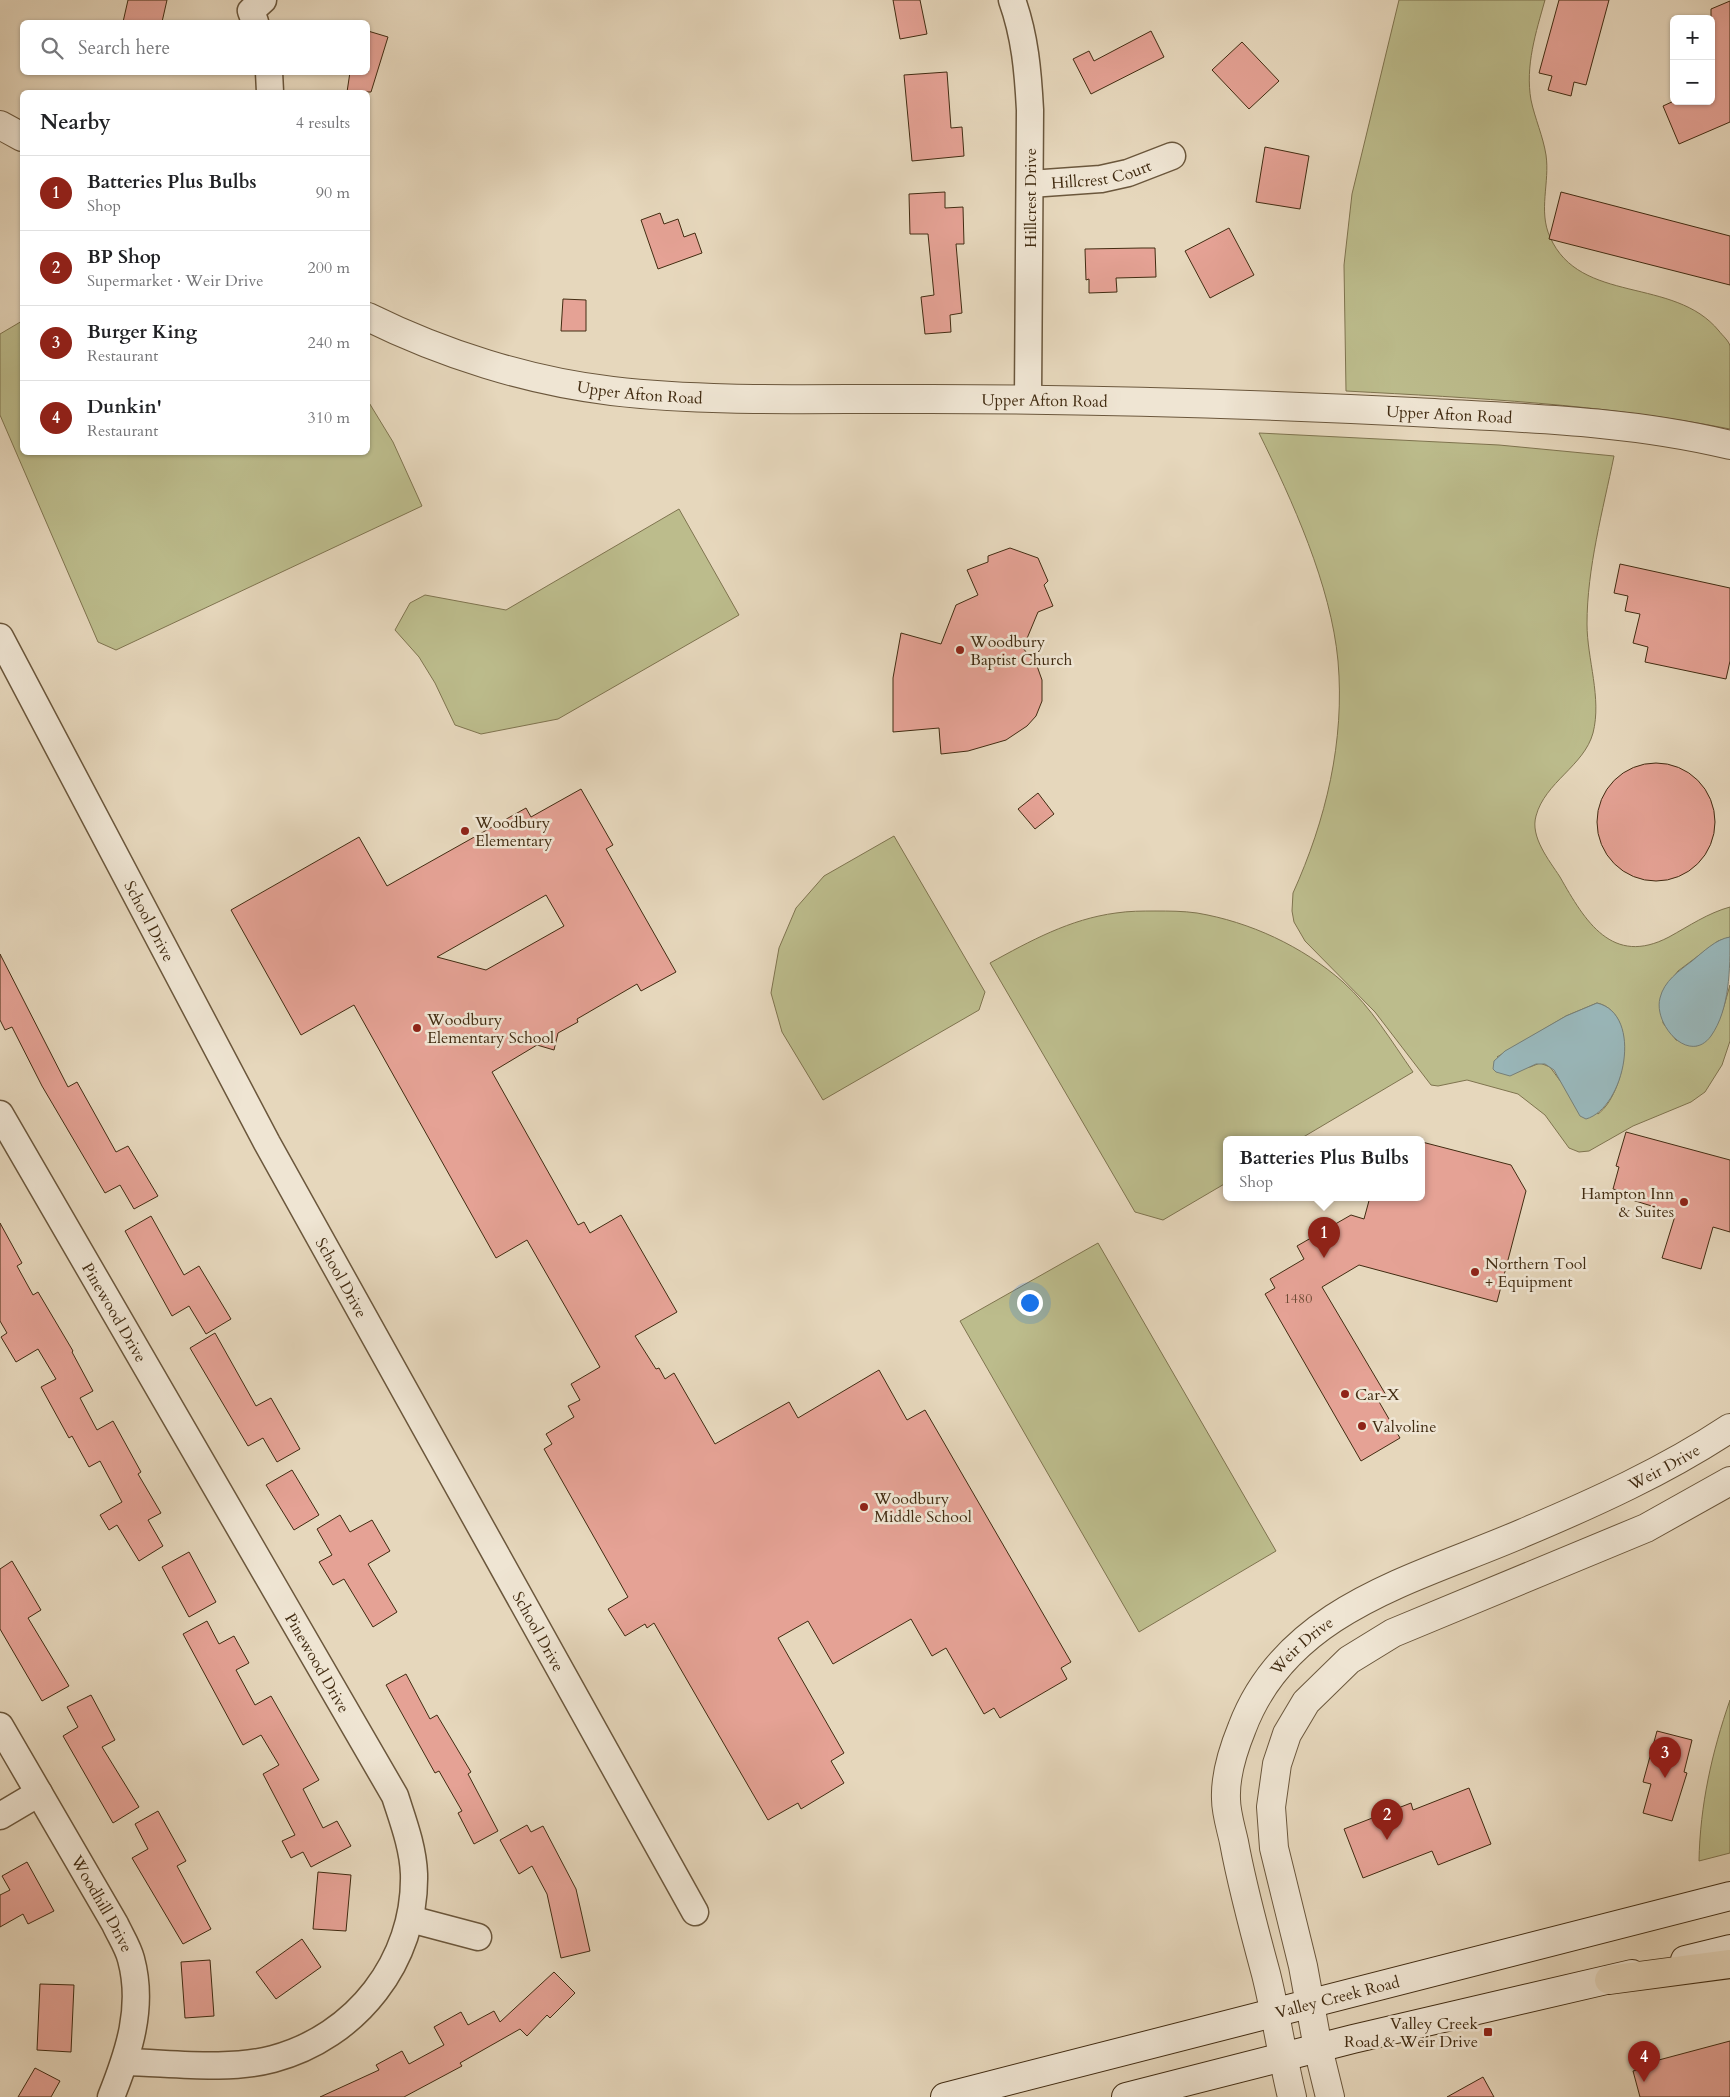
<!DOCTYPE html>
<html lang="en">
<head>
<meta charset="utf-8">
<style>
  :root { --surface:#fff; --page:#f2f2f2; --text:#202124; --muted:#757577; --line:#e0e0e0; --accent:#8f2418 }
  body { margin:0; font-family:Cardo,serif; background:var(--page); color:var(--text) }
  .controls { position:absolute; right:15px; top:15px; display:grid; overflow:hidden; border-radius:8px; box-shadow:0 1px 4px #0004 }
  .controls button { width:45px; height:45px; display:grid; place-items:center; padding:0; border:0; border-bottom:1px solid var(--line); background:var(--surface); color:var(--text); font:25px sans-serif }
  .you { position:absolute; left:1029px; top:1302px; width:18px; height:18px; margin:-12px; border:4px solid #fff; border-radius:50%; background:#1a73e8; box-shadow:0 0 0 8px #1a73e833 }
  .badge { display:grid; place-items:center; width:32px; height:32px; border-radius:50%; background:var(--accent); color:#fff; font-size:16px; font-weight:700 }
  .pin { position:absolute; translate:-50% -41px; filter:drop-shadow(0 1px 2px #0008) }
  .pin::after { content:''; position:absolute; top:26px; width:18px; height:15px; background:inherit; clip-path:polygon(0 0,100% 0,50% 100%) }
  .popup { position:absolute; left:1223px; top:1136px; width:202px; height:65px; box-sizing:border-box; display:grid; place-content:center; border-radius:8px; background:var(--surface); filter:drop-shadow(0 1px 4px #0005); font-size:16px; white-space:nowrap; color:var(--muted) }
  .popup b { font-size:19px; color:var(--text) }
  .popup::after { content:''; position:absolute; left:50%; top:100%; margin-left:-10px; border:10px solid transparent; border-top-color:var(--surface) }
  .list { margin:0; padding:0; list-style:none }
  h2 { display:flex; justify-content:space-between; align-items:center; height:65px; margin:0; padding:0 20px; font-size:21px }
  h2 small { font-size:16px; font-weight:400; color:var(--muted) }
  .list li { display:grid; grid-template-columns:32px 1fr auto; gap:15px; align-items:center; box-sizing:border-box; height:75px; padding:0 20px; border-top:1px solid var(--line) }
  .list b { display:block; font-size:19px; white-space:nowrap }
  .list p { margin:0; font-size:16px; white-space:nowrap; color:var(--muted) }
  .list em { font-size:16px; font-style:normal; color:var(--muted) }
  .icon { flex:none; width:28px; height:28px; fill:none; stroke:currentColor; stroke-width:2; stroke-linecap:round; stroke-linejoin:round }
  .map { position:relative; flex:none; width:1730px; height:2097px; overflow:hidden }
  .search { position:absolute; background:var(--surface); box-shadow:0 1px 4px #0004; left:20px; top:20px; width:350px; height:55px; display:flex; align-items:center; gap:12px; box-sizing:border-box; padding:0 18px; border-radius:8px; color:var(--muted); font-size:19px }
  .panel { position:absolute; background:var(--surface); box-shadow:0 1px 4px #0004; left:20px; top:90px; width:350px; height:365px; border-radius:8px }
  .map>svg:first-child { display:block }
  .green { fill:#bcbc8c; stroke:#7f744f; fill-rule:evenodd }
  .water { fill:#99b7ba; stroke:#767f77 }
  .building { fill:#e5a295; stroke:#422c12; fill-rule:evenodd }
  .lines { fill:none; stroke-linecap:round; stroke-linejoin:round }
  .minor-casing { stroke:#6b573c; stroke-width:29 }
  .tertiary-casing { stroke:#6b573c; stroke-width:30 }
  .secondary-casing { stroke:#422c12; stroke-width:30 }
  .motorway-casing { stroke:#422c12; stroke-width:30 }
  .minor { stroke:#efe5d3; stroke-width:26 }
  .tertiary { stroke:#efe5d3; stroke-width:28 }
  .secondary { stroke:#efe5d3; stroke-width:28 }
  .motorway { stroke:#e6d7bc; stroke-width:28 }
  .poi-dot { fill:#8f2418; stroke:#efe5d3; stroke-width:2 }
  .labels { text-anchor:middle; stroke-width:5; stroke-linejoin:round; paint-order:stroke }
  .number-label { font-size:14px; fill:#6b4a33 }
  .street-label { font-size:16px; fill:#422c12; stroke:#efe5d3 }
  .poi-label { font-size:16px; fill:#422c12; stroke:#efe5d3; text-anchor:start }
</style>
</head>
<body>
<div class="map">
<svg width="1730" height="2097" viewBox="0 0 1730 2097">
  <rect width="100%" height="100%" fill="#e6d7bc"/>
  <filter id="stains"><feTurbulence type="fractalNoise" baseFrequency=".004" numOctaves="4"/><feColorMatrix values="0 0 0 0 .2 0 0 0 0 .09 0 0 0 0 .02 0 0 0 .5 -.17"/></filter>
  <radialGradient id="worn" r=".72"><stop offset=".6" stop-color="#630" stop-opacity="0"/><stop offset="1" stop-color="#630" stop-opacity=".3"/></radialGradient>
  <g class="green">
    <path d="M1399 0H1545C1536 32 1525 66 1531 100 1535 119 1543 136 1546 155 1550 182 1538 211 1550 237 1580 305 1674 276 1719 331 1722 335 1729 341 1730 346 1730 353 1730 361 1730 369 1730 389 1730 409 1730 429 1603 404 1475 398 1346 391L1344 265 1352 194Z"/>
    <path d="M22 321V452H368V401L393 442 422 506 116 650 98 642 0 415V334Z"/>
    <path d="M1259 433 1499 445 1614 456C1603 510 1587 568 1587 624 1587 659 1602 698 1593 733 1584 766 1545 782 1536 816 1530 837 1549 860 1560 877 1585 921 1612 967 1669 937 1689 926 1708 913 1730 907V937L1718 941 1678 971 1663 991V1023L1676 1040 1696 1046C1718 1037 1724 1005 1730 985V1041L1722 1065 1705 1092 1691 1102 1633 1126 1589 1151 1579 1152 1569 1148 1545 1115 1518 1094 1467 1080 1438 1086 1431 1085 1375 1012 1305 941 1294 922 1292 911 1293 893C1326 820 1345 741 1338 661 1331 585 1292 500 1259 433ZM1597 1003C1640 1013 1625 1094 1598 1114L1561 1082 1550 1067 1540 1063 1530 1067 1497 1057 1566 1016Z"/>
    <path d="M679 509 739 615 558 719 481 734 455 725 435 683 419 657 395 630 410 603 425 595 506 610Z"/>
    <path d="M894 836 985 992 979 1010 823 1100 782 1032 771 993 779 948 796 908 824 876Z"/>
    <path d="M1155 911C1169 911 1183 911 1197 913 1250 922 1302 946 1343 982 1371 1007 1392 1042 1413 1072L1300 1139H1226V1183L1163 1220 1135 1212 990 963C1030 941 1070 919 1116 913 1129 911 1142 911 1155 911Z"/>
    <path d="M1098 1243 1276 1551 1139 1632 960 1321Z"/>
    <path d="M1730 1700V1853L1699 1861C1700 1805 1712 1752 1730 1700Z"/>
  </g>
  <g class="water">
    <path d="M1730 937C1730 968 1730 1009 1711 1036 1689 1066 1653 1024 1660 998 1664 981 1679 971 1692 961 1703 952 1716 939 1730 937Z"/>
    <path d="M1597 1003C1644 1014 1625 1108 1586 1119L1580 1116 1554 1070 1545 1064H1536L1510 1076 1496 1072 1493 1069 1494 1061 1505 1051 1566 1016Z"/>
  </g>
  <g class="building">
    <path d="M128 0H167L162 22H123Z"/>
    <path d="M893 0H920L927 34 900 39Z"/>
    <path d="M1559 0H1609L1586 85 1574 82 1571 96 1548 90 1552 76 1539 73Z"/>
    <path d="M1730 1V122L1679 144 1663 106 1674 101H1711V9Z"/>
    <path d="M368 31 388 37 371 92H347L350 72H368Z"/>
    <path d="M1151 31 1164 57 1091 94 1073 59 1089 51 1094 61Z"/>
    <path d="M1242 42 1279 81 1249 109 1212 70Z"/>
    <path d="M947 72 951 128 962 127 964 156 912 161 904 75Z"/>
    <path d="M1265 147 1309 156 1300 209 1256 202Z"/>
    <path d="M945 192V208L963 207 964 244H956L962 313 950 315 951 332 925 334 921 297 934 295 928 234H910L909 194Z"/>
    <path d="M1561 192 1730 236V285L1549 239Z"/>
    <path d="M660 213 664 224 678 219 684 237 695 233 702 253 658 269 641 220Z"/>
    <path d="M1229 228 1254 275 1210 298 1185 251Z"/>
    <path d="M1142 248H1155L1156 277 1116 278 1117 292 1089 293V279L1086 280 1085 249Z"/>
    <path d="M563 299 586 300V331H561Z"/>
    <path d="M1010 548 1038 558 1048 581 1044 585 1053 606 1038 612 1023 648 1037 666 1042 680V701L1036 716 1027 726 1006 740 968 751 941 754 939 728 893 732V678L901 633 941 644 956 605 978 595 967 570 988 562V556Z"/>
    <path d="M1620 564 1730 588V661L1726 679 1645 662 1648 647 1633 643 1640 614 1625 611 1628 596 1614 593Z"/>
    <circle cx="1656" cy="822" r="59"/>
    <path d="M581 789 613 845 606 849 676 972 641 991 637 984 577 1019 578 1022 558 1033 554 1050 537 1045 492 1072 578 1225 584 1222 590 1233 621 1215 677 1312 635 1336 656 1369 659 1368 665 1379 674 1373 715 1444 789 1402 798 1418 879 1370 907 1420 925 1410 1071 1662 1061 1668 1067 1679 1000 1718 994 1708 984 1714 946 1648 932 1656 911 1619 833 1664 808 1621 778 1638 844 1753 831 1761 844 1783 801 1809 798 1803 768 1820 654 1623 647 1628 645 1624 625 1636 608 1609 628 1597 544 1449 552 1444 546 1434 574 1417 568 1406 580 1400 571 1384 600 1367 527 1240 496 1258 354 1005 301 1035 231 910 359 837 387 886 526 808 531 817ZM546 895 564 926 486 970 437 957Z"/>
    <path d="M1038 793 1054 814 1035 829 1018 809Z"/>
    <path d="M0 954 68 1087 77 1082 116 1152 128 1146 158 1196 134 1209 120 1185 105 1193 42 1086 12 1027 5 1030 0 1020Z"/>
    <path d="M1626 1132 1730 1160V1232L1713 1227 1701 1269 1662 1258 1675 1216 1654 1210 1655 1207 1619 1196 1621 1191 1613 1189 1619 1167 1616 1166Z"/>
    <path d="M1422 1142 1511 1165 1526 1191 1497 1302 1359 1265 1322 1287 1386 1395 1378 1400 1400 1438 1361 1461 1265 1294 1275 1288 1270 1279 1304 1259 1297 1246 1351 1215 1364 1219 1370 1197H1422Z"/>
    <path d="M151 1216 184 1275 199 1266 231 1319 206 1334 189 1306 172 1316 125 1231Z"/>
    <path d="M0 1223 22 1263 17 1266 33 1295 38 1292 73 1351 72 1352 93 1391 80 1398 97 1430 113 1421 141 1472 138 1474 161 1513 148 1520 163 1546 139 1561 117 1525 109 1530 100 1515 122 1502 100 1461 89 1467 72 1436 69 1438 41 1387 56 1379 38 1349 16 1362 1 1337 7 1333 0 1321Z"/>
    <path d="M215 1333 256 1406 271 1398 300 1449 277 1462 263 1438 248 1446 190 1348Z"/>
    <path d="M292 1470 319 1515 294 1530 266 1485Z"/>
    <path d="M340 1515 350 1532 372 1520 390 1551 368 1564 397 1612 373 1627 344 1579 333 1585 319 1562 332 1555 317 1529Z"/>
    <path d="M189 1552 216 1602 189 1617 162 1567Z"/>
    <path d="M12 1561 41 1610 28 1618 69 1686 42 1701 0 1629V1569Z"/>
    <path d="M207 1621 219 1644 234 1636 249 1663 236 1670 255 1705 271 1696 319 1780 303 1789 323 1828 337 1821 351 1846 311 1867 303 1852 291 1858 282 1841 295 1835 263 1774 279 1765 261 1735 243 1745 183 1634Z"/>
    <path d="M406 1674 430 1719 437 1715 471 1772 468 1774 498 1831 474 1844 458 1813 462 1811 439 1771 435 1773 386 1685Z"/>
    <path d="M91 1695 115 1740 102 1747 139 1807 113 1823 63 1736 78 1727 67 1707Z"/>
    <path d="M1657 1731 1692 1740 1684 1772 1687 1773 1672 1821 1643 1813 1651 1784 1643 1782Z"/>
    <path d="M1469 1788 1491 1844 1438 1865 1432 1851 1363 1878 1344 1829 1411 1803 1413 1810Z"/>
    <path d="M158 1811 186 1861 177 1866 211 1929 183 1944 132 1858 148 1849 135 1824Z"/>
    <path d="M527 1825 531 1832 543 1826 576 1889 590 1951 561 1958 547 1894 532 1866 519 1874 500 1840Z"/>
    <path d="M27 1862 54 1911 28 1924 23 1914 0 1927V1895L10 1890 2 1876Z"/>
    <path d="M318 1872 351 1875 346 1931 313 1929Z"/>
    <path d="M302 1939 321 1967 276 1999 256 1972Z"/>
    <path d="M210 1960 214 2016 185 2018 181 1962Z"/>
    <path d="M554 1972 575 1993 550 2018 547 2015 527 2036 520 2029 460 2063 462 2066 404 2097H320L379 2070 376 2065 402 2051 409 2064 444 2045 434 2027 461 2012 468 2025 494 2011 500 2022Z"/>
    <path d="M40 1984 74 1985 71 2052 37 2050Z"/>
    <path d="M1730 2041V2097H1640L1633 2071 1641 2069 1640 2065Z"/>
    <path d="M35 2068 60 2081 51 2097H18Z"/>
    <path d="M1483 2077 1494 2097H1447Z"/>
  </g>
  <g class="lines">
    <g class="minor-casing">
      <g id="minor">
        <path d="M1012 0C1025 36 1028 72 1030 110L1028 399"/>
        <path d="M255 22 251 11 263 0"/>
        <path d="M269 72 270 92"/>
        <path id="s1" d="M1030 184 1101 179 1128 173 1172 156"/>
        <path id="s2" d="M0 637 267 1143 695 1912"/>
        <path id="s3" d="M0 1114 395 1796C403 1821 413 1847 414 1874 416 1961 356 2037 273 2059 228 2071 171 2063 125 2062"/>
        <path id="s4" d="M0 1726 115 1924C120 1935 128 1947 131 1959 144 2007 129 2052 111 2097"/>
        <path d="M0 1816 39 1793"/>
        <path d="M410 1919 478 1937"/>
      </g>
    </g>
    <g class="tertiary-casing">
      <g id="tertiary">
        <path d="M0 125 22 137"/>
        <path id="s5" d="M368 317C443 354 528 381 612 391 717 403 824 398 930 399 1091 399 1253 404 1414 412 1519 418 1627 420 1730 445"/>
        <path id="s6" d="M1292 2097C1282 2056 1276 2014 1266 1974 1254 1930 1242 1886 1234 1842 1231 1828 1226 1813 1226 1799 1225 1775 1233 1750 1242 1728 1287 1608 1417 1579 1523 1533 1594 1503 1665 1471 1730 1428"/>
        <path d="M1330 2097 1318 2048 1303 1966 1274 1848 1271 1807 1277 1764 1287 1734 1306 1702 1349 1660 1393 1633 1646 1528 1730 1481"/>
      </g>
    </g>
    <g class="secondary-casing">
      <g id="secondary">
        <path d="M1685 1960 1730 1949"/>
        <path id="s7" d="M945 2097 1730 1896"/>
        <path d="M1126 2097 1353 2039 1632 1974"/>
      </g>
    </g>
    <g class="motorway-casing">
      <path id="motorway" d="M1609 1980 1730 1964"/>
    </g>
    <use href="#minor" class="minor"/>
    <use href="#tertiary" class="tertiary"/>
    <use href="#secondary" class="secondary"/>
    <use href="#motorway" class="motorway"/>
  </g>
  <g class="poi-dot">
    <circle cx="960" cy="650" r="5"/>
    <circle cx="465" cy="831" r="5"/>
    <circle cx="417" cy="1028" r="5"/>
    <circle cx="1684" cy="1202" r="5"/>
    <circle cx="1475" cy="1272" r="5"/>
    <circle cx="1345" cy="1394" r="5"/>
    <circle cx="1362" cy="1426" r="5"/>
    <circle cx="864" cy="1507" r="5"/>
    <rect x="1483" y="2027" width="10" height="10" rx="2.5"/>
  </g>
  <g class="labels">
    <g class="number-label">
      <text x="1298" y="1303">1480</text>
    </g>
    <g class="street-label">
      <text dy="6" stroke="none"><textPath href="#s1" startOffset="72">Hillcrest Court</textPath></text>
      <text transform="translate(1030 198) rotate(-90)" y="6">Hillcrest Drive</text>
      <text dy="6" stroke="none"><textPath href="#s5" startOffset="284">Upper Afton Road</textPath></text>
      <text dy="6" stroke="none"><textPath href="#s5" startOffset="689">Upper Afton Road</textPath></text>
      <text dy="6" stroke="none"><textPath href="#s5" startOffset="1094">Upper Afton Road</textPath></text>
      <text dy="6" stroke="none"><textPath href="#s2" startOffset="321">School Drive</textPath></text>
      <text dy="6" stroke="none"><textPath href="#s2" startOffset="726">School Drive</textPath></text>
      <text dy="6" stroke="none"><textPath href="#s3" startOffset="229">Pinewood Drive</textPath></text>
      <text dy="6" stroke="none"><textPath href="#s6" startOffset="888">Weir Drive</textPath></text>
      <text dy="6" stroke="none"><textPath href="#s2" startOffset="1131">School Drive</textPath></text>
      <text dy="6" stroke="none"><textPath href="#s6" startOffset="482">Weir Drive</textPath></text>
      <text dy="6" stroke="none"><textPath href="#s3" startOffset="634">Pinewood Drive</textPath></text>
      <text dy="6" stroke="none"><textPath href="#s4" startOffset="205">Woodhill Drive</textPath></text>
      <text dy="6" stroke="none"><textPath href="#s7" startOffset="405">Valley Creek Road</textPath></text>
    </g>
    <g class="poi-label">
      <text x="970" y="647">Woodbury<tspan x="970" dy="18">Baptist Church</tspan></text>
      <text x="475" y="828">Woodbury<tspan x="475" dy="18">Elementary</tspan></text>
      <text x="427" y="1025">Woodbury<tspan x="427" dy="18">Elementary School</tspan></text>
      <text x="1674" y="1199" text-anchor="end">Hampton Inn<tspan x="1674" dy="18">&amp; Suites</tspan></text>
      <text x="1485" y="1269">Northern Tool<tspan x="1485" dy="18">+ Equipment</tspan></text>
      <text x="1355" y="1400">Car-X</text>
      <text x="1372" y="1432">Valvoline</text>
      <text x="874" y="1504">Woodbury<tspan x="874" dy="18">Middle School</tspan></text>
      <text x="1478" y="2029" text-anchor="end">Valley Creek<tspan x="1478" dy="18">Road &amp; Weir Drive</tspan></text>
    </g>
  </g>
  <rect width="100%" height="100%" filter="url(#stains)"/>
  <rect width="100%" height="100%" fill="url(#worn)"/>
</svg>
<div class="controls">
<button>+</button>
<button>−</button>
</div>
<div class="you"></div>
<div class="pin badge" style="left:1324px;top:1258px">1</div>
<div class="popup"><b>Batteries Plus Bulbs</b>Shop</div>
<div class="pin badge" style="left:1387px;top:1840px">2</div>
<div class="pin badge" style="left:1665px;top:1778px">3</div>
<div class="pin badge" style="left:1644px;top:2082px">4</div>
<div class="search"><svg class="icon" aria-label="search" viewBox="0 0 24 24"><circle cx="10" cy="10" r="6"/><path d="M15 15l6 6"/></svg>Search here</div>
<section class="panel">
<h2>Nearby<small>4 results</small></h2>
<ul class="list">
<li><span class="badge">1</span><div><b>Batteries Plus Bulbs</b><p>Shop</p></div><em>90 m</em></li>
<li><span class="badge">2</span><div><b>BP Shop</b><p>Supermarket · Weir Drive</p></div><em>200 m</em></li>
<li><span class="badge">3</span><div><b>Burger King</b><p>Restaurant</p></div><em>240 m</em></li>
<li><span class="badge">4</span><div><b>Dunkin'</b><p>Restaurant</p></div><em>310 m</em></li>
</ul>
</section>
</div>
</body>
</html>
